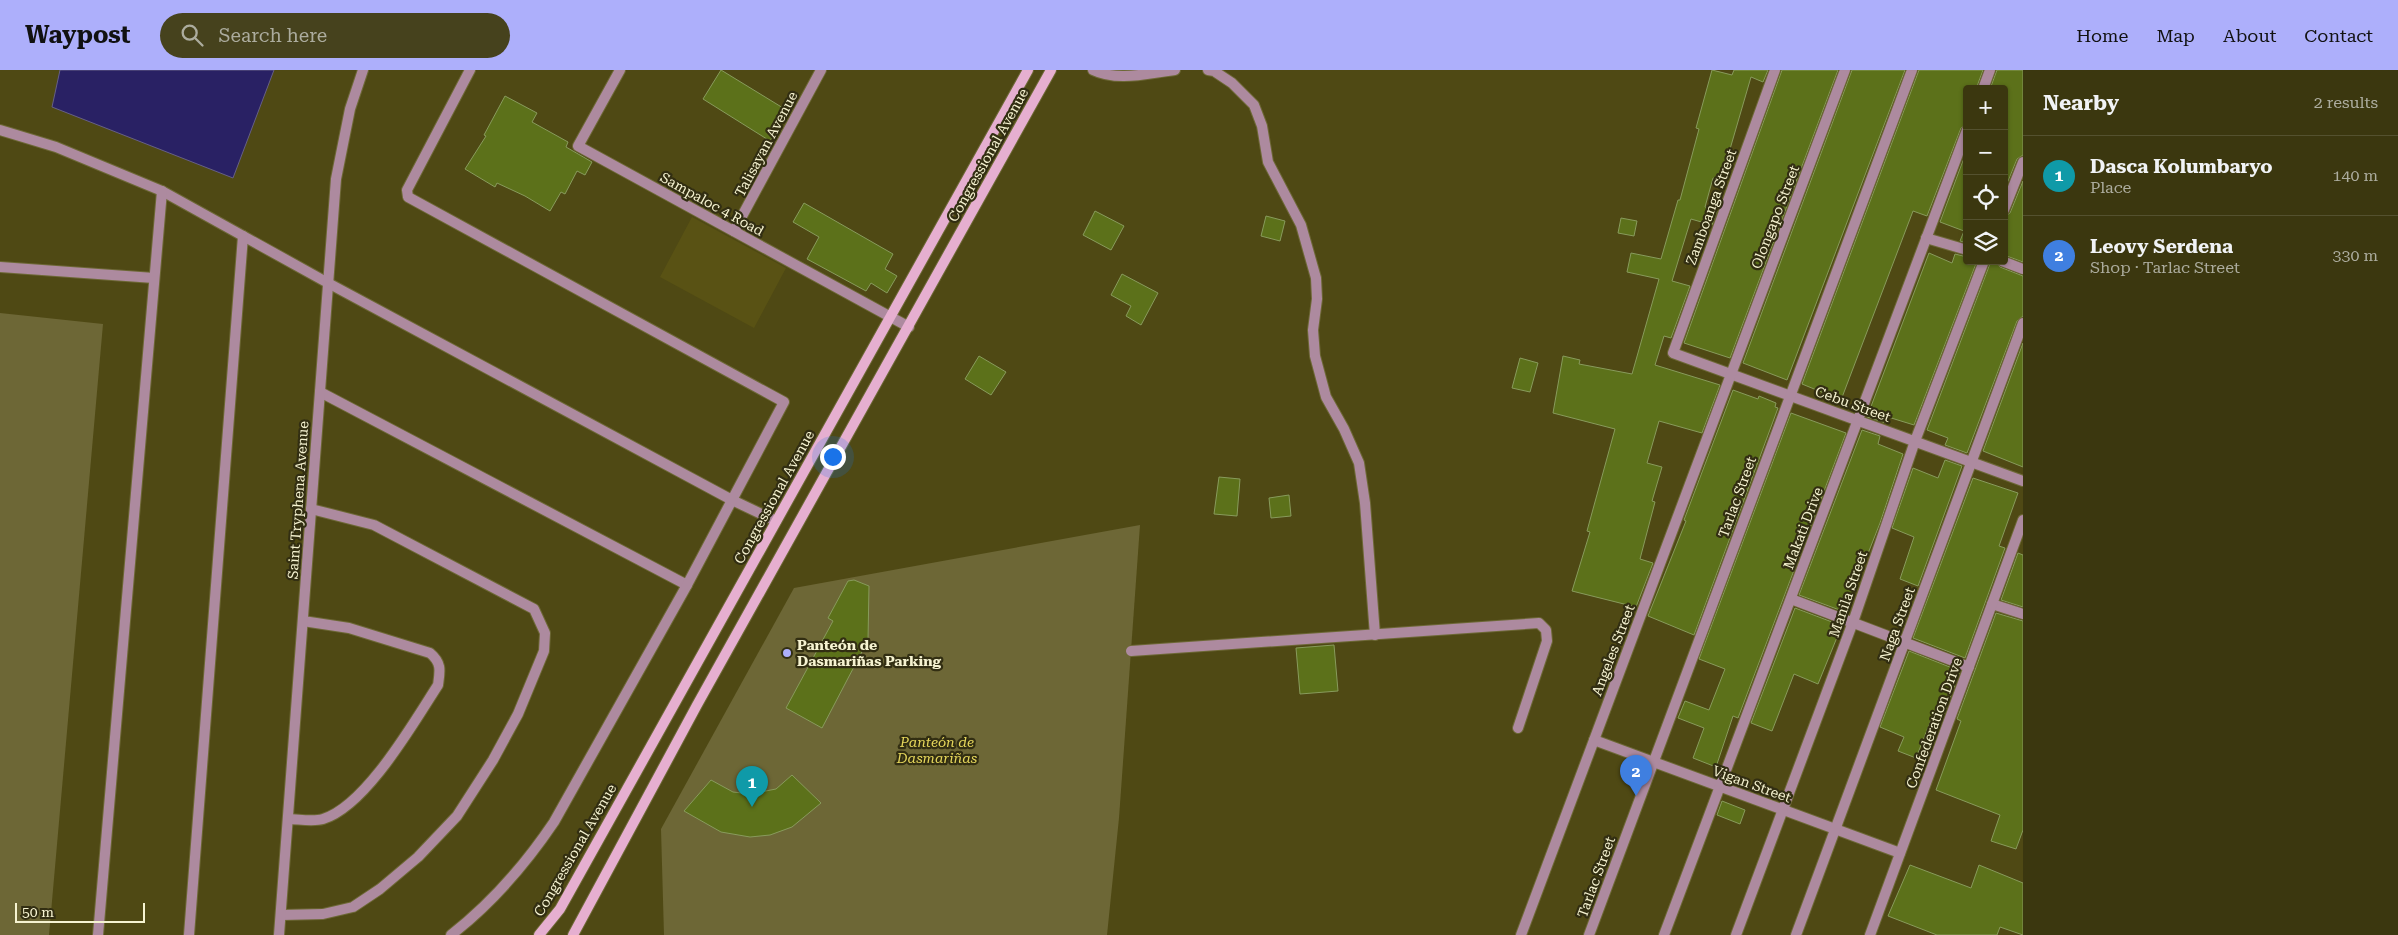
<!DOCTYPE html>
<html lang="en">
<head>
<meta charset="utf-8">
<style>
  :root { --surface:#3b370f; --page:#46421d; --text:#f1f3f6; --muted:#acac9e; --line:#54512f; --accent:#adaffb }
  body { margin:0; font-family:"Roboto Serif",serif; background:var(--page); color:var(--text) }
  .controls { position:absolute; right:15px; top:15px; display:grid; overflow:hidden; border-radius:5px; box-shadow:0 1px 4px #0004 }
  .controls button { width:45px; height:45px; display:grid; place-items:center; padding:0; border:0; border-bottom:1px solid var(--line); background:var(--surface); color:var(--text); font:25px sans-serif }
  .scale { position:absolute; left:15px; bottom:12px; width:130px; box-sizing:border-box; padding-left:5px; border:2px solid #f6f3d1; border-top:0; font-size:14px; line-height:18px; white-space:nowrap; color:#f6f3d1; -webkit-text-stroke:4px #322e12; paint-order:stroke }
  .you { position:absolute; left:832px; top:386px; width:18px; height:18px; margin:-12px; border:4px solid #fff; border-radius:50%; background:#1a73e8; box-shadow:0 0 0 8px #1a73e833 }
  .badge { display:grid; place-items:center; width:32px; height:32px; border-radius:50%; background:var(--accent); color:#fff; font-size:16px; font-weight:700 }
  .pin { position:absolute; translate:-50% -41px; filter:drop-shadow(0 1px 2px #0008) }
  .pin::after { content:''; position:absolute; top:26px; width:18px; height:15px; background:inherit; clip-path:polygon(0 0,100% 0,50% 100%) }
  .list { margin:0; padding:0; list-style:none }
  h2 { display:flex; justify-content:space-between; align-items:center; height:65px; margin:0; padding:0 20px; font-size:21px }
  h2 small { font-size:16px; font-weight:400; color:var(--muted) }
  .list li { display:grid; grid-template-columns:32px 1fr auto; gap:15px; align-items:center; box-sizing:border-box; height:80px; padding:0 20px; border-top:1px solid var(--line) }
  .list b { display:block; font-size:19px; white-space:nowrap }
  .list p { margin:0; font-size:16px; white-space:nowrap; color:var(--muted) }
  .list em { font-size:16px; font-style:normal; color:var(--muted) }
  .icon { flex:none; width:28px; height:28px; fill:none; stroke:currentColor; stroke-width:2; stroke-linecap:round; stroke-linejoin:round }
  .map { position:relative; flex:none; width:2023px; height:865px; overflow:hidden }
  header { display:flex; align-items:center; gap:30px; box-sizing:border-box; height:70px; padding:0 25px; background:var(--accent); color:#111 }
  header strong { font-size:24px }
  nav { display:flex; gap:28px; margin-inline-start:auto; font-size:18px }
  .search { width:350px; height:45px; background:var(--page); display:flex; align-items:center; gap:12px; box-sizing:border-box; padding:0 18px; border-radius:28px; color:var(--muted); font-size:19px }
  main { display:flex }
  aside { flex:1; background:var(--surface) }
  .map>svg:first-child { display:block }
  .built { fill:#595214 }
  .green { fill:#6d6736 }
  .water { fill:#292164; stroke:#666085 }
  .building { fill:#5c711a; stroke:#889b5c }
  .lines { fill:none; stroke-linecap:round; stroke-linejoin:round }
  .minor-casing { stroke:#6d6836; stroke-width:12 }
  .tertiary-casing { stroke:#6d6836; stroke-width:12 }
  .secondary-casing { stroke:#6d6836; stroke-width:12 }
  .minor { stroke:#ad8a9f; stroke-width:10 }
  .tertiary { stroke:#ad8a9f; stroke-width:10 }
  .secondary { stroke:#e6afd0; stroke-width:10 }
  .poi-dot { fill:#adaffb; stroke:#322e12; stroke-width:2 }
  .labels { text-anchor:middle; stroke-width:4.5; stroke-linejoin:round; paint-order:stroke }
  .street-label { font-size:14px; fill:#f6f3d1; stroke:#322e12 }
  .poi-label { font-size:14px; font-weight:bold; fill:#f6f3d1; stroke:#322e12; text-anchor:start }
  .park-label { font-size:14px; font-style:italic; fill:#e6d75c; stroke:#322e12 }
</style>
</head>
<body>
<header>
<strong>Waypost</strong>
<div class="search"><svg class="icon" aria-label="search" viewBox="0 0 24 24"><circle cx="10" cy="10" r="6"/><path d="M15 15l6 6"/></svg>Search here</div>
<nav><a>Home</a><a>Map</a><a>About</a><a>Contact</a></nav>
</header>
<main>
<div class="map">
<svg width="2023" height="865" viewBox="0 0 2023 865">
  <rect width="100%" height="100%" fill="#4f4914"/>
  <path class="built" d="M692 147 786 198 754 258 660 207Z"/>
  <g class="green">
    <path d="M0 243 103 254 49 865H0Z"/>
    <path d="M1140 455 1119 748 1107 865H664L661 759 794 518Z"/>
  </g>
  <path class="water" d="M60 0H274L233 108 52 37Z"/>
  <g class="building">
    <path d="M721 0 788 41 770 71 703 29Z"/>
    <path d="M1712 0 1732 5 1734 0H1768L1763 12 1751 7 1721 110 1713 108 1705 137 1717 141 1712 155 1691 149 1672 211 1690 216 1671 268 1664 266 1655 295 1720 315 1702 363 1659 351 1647 393 1662 397 1652 431 1655 432 1640 489 1653 493 1636 537 1572 521 1590 462 1587 461 1615 359 1553 343 1563 286 1580 290 1579 294 1632 304 1659 209 1627 202 1631 183 1661 189 1678 130H1680L1699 59 1696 58Z"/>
    <path d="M1782 0H1838L1730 288 1684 273Z"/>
    <path d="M1852 0H1905L1787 310 1743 293Z"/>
    <path d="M1919 0H1983L1976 19H1967V53L1961 58 1927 146 1913 141 1841 330 1802 314Z"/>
    <path d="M1997 0H2023V85L2017 89 2004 121V19H1990Z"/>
    <path d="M505 26 537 43 532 52 568 72 566 77 592 92 585 105 577 101 565 124 561 122 550 141 525 126 497 113 495 117 465 99 486 66 484 65Z"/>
    <path d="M1967 80V173L1960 171 1964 161 1940 152Z"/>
    <path d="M2023 111V192L2004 185V147L2010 143Z"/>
    <path d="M804 133 893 184 885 199 897 206 887 223 871 213 866 221 807 189 819 167 793 152Z"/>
    <path d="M1095 141 1124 156 1111 180 1083 165Z"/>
    <path d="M1266 146 1285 151 1280 171 1261 166Z"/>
    <path d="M1621 148 1637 151 1634 166 1618 163Z"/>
    <path d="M1929 183 1952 193 1955 184 1967 187V191H1977L1914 355 1888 347 1886 353 1867 347Z"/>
    <path d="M1991 191H1995L2000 197 2023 206V246L2017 251 1967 383 1945 375 1948 368 1927 360Z"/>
    <path d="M1122 204 1158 223 1141 255 1126 246 1131 236 1111 225Z"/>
    <path d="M2023 273V397L1983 381Z"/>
    <path d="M979 286 1006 302 991 325 965 309Z"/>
    <path d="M1520 288 1538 293 1530 322 1512 318Z"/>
    <path d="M1733 320 1758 329 1759 326 1776 333 1775 337 1778 338 1694 565 1648 546 1686 451 1684 450Z"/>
    <path d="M1791 343 1846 363 1738 648 1733 646 1716 697 1693 688 1704 658 1678 648 1685 631 1709 640 1725 599 1699 589Z"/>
    <path d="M1862 360 1880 366 1878 374 1903 384 1880 453 1845 542 1799 525Z"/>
    <path d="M1945 390 1962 396 1918 516 1900 509 1914 467 1892 458 1913 398 1938 408Z"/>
    <path d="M1219 407 1240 409 1237 446 1214 444Z"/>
    <path d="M1973 408 2018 423 1999 476 2005 478 1965 588 1913 568Z"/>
    <path d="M1289 425 1291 446 1271 448 1269 428Z"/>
    <path d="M2018 483 2023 485V537L2001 530Z"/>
    <path d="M854 510 869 516 868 570 822 658 786 638 833 551 828 548 848 511Z"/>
    <path d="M1795 538 1840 555V560L1818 614 1794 604 1772 661 1751 653Z"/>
    <path d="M1996 543 2023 551V760L2016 779 1991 771 2000 745 1936 720 1961 651 1957 649Z"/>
    <path d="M1334 575 1338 621 1300 624 1296 578Z"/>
    <path d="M1909 581 1960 601 1944 644 1935 640 1916 688 1898 681 1904 667 1880 657Z"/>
    <path d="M792 705 821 733 792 757 770 765 750 767 721 762 684 741 711 710 733 722 750 724 776 719Z"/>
    <path d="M1722 731 1745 740 1740 754 1717 745Z"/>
    <path d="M1910 795 1971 818 1979 795 2023 813V865L2000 857 1997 865H1937L1888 846Z"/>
  </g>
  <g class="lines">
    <g class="minor-casing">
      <g id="minor">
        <path d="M1093 0C1118 12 1148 3 1175 0"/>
        <path d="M1208 0 1214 1 1232 13 1254 35 1262 56 1268 92 1301 155 1316 208 1317 229 1313 260 1315 286 1326 327 1344 359 1359 393 1365 433 1375 565"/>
        <path d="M1775 0 1673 283 2023 411"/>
        <path d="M1983 19 1990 0"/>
        <path d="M0 60 56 77 162 121 328 213 732 430 776 451"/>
        <path d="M2004 140 2023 92"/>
        <path d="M734 161 821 0"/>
        <path d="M1926 168 1967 180"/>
        <path d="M2002 191 2023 199"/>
        <path d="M0 197 154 208"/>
        <path d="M320 322 687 515"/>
        <path d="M1791 529 1969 597"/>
        <path d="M1992 534 2023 544"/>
        <path d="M1131 581 1539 553 1546 560 1547 571 1518 658"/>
        <path d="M1594 670 1900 783"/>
        <path d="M288 749C298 749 313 752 323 749 366 736 414 652 438 615 440 601 442 593 430 583L349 558 303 551"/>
        <path d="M281 845 323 844 353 837 380 819 418 787 457 746 493 690 518 644 544 581 545 563 534 539 374 455 311 439"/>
        <path d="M98 865 162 121"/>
        <path d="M189 865 243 166"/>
        <path d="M279 865 336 109 350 39 363 0"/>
        <path d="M451 865C492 833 525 795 554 752L687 515 784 332 408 127 407 120 470 0"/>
        <path d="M1521 865 1845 0"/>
        <path d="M1589 865 1912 0"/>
        <path d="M1664 865 1967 60"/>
        <path d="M1736 865 1853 552 1915 371 1984 191"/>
        <path d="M1796 865 2023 253"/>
        <path d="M1870 865 2023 450"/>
      </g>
    </g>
    <g class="tertiary-casing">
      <path id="tertiary" d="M620 0 578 76 909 257"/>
    </g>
    <g class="secondary-casing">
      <g id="secondary">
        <path d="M539 865 560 839 1028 0"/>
        <path d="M573 865 697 635 1051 0"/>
      </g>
    </g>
    <use href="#minor" class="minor"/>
    <use href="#tertiary" class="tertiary"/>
    <use href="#secondary" class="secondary"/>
  </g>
  <circle class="poi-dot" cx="787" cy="583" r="5"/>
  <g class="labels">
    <g class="street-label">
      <text transform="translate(766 74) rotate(-62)" y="5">Talisayan Avenue</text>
      <text transform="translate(988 85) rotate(-61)" y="5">Congressional Avenue</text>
      <text transform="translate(712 134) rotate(29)" y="5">Sampaloc 4 Road</text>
      <text transform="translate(1711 137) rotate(-70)" y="5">Zamboanga Street</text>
      <text transform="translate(1775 147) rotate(-69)" y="5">Olongapo Street</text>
      <text transform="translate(1853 334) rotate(20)" y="5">Cebu Street</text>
      <text transform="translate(774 427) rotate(-61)" y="5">Congressional Avenue</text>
      <text transform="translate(1737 427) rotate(-70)" y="5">Tarlac Street</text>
      <text transform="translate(298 430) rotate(-86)" y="5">Saint Tryphena Avenue</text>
      <text transform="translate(1803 458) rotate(-69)" y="5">Makati Drive</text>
      <text transform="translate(1848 524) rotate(-71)" y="5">Manila Street</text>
      <text transform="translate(1897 554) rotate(-70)" y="5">Naga Street</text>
      <text transform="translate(1613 580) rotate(-69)" y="5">Angeles Street</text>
      <text transform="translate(1934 653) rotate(-70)" y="5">Confederation Drive</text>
      <text transform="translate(1752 714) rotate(20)" y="5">Vigan Street</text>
      <text transform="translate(575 780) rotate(-60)" y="5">Congressional Avenue</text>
      <text transform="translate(1596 807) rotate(-70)" y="5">Tarlac Street</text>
    </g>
    <g class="poi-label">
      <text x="797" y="580">Panteón de<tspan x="797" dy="16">Dasmariñas Parking</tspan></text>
    </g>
    <g class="park-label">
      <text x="937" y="677">Panteón de<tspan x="937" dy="16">Dasmariñas</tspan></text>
    </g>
  </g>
</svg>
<div class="controls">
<button>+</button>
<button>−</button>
<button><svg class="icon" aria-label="locate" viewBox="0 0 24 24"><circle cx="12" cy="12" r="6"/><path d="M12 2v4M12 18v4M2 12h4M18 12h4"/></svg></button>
<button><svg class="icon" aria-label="layers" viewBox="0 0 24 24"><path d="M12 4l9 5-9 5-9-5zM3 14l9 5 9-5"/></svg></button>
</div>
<div class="scale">50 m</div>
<div class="you"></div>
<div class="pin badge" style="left:752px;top:737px;background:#0f9aa8">1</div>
<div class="pin badge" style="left:1636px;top:726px;background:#3f7fe0">2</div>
</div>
<aside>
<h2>Nearby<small>2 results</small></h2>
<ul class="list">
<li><span class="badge" style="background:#0f9aa8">1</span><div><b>Dasca Kolumbaryo</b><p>Place</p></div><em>140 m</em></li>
<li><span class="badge" style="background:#3f7fe0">2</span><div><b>Leovy Serdena</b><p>Shop · Tarlac Street</p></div><em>330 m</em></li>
</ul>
</aside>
</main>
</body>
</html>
